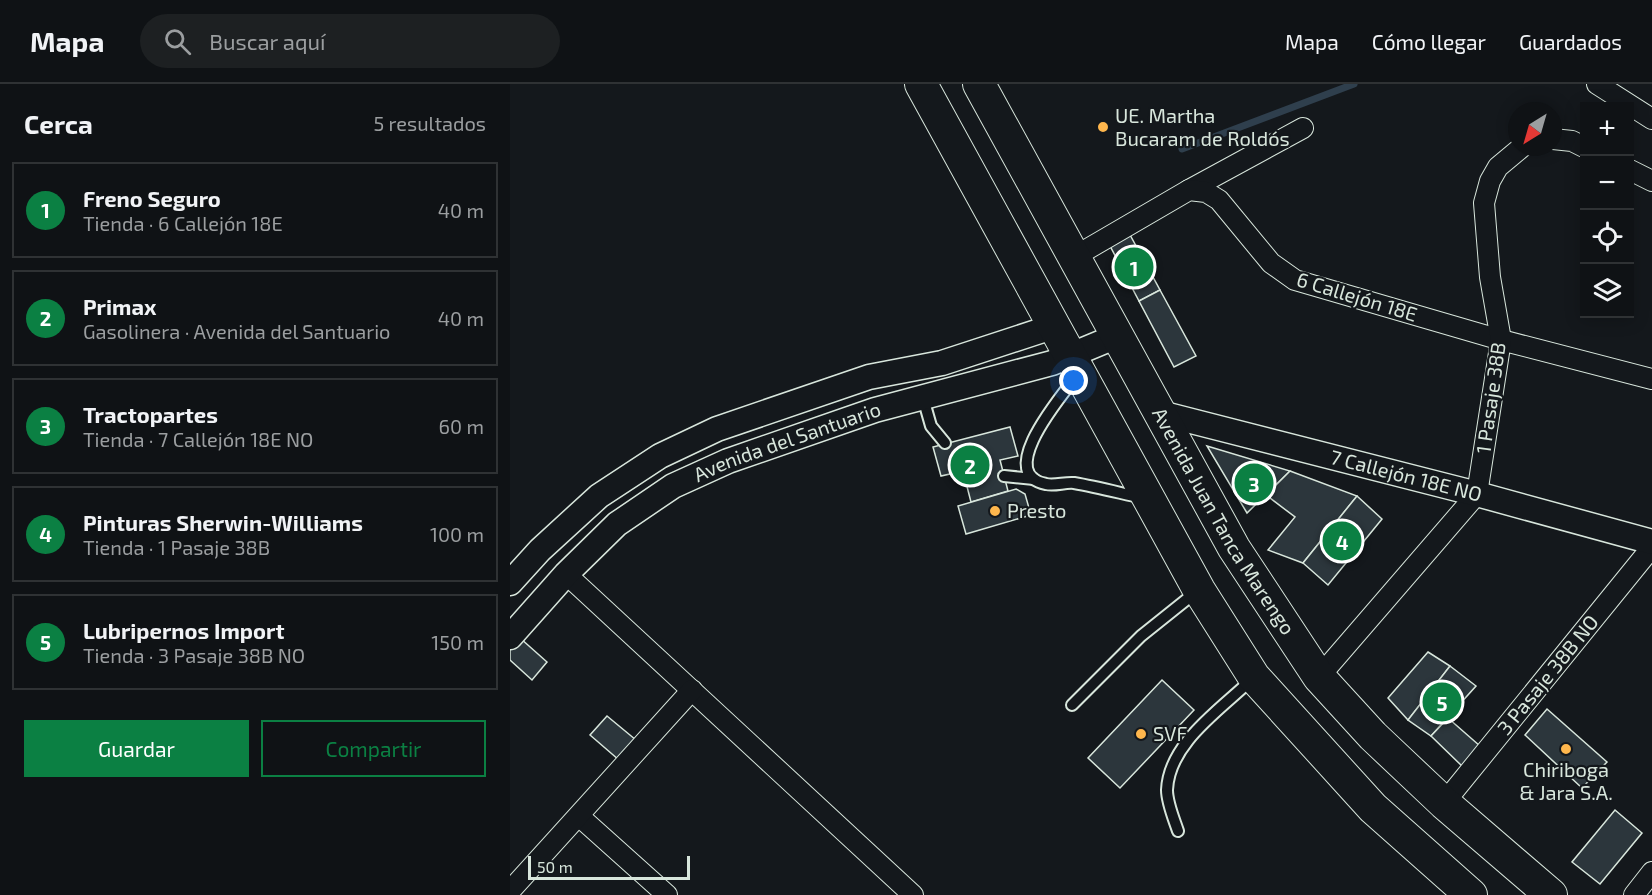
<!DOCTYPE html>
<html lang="es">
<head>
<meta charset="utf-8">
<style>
  :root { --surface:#0f1215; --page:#1d2022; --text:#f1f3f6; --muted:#9b9ea0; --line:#2f3234; --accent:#0b8043 }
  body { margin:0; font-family:"Exo 2",sans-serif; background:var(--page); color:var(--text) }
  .controls { position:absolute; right:18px; top:18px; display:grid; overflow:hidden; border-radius:0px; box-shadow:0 3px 15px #0003 }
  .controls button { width:54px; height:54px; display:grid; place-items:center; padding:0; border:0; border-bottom:2px solid var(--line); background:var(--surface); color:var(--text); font:30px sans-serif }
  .compass { position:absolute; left:998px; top:18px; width:54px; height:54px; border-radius:50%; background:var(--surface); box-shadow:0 3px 15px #0003; rotate:217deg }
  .scale { position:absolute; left:18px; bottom:15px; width:162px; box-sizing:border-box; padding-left:6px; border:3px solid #d8e6dc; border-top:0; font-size:16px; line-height:21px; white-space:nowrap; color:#d8e6dc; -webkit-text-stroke:4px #14181c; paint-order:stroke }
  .you { position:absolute; left:564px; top:297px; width:21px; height:21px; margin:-15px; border:4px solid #fff; border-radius:50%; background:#1a73e8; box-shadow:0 0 0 9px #1a73e833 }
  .badge { display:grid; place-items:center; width:39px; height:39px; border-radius:50%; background:var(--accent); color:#fff; font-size:20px; font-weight:700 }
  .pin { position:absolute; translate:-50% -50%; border:3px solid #fff; box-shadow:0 2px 6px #0006 }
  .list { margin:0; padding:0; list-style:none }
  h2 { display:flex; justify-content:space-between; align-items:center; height:78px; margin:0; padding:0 24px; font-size:26px }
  h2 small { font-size:20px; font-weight:400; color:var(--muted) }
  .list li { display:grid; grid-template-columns:39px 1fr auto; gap:18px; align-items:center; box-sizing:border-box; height:96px; margin:0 12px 12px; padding:0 12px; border:2px solid var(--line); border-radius:0px }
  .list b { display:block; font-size:22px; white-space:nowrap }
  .list p { margin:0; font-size:20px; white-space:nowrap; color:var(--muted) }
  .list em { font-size:20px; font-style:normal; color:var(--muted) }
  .actions { display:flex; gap:12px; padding:18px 24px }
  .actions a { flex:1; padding:14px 0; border:2px solid var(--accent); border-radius:0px; text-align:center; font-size:21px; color:var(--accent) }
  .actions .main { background:var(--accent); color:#fff }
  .icon { flex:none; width:33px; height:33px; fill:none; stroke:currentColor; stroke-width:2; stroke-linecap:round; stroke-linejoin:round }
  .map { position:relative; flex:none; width:1142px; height:811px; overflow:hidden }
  header { display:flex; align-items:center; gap:36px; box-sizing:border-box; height:84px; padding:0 30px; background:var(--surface); border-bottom:2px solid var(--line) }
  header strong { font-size:28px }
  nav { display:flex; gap:33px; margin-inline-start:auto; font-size:21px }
  .search { width:420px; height:54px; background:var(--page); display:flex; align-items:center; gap:15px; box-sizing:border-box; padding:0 21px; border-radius:33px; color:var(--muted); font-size:22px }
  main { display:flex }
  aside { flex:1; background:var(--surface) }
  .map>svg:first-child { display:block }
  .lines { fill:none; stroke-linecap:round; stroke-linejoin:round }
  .stream { stroke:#2f3f4d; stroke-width:7 }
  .building { fill:#2c363c; stroke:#d8e6dc; stroke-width:1.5 }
  .service-casing { stroke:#d8e6dc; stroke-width:14 }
  .minor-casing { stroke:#d8e6dc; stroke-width:22 }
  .tertiary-casing { stroke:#d8e6dc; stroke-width:27 }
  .primary-casing { stroke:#d8e6dc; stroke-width:34 }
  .service { stroke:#14181c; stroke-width:10 }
  .minor { stroke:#14181c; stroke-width:20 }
  .tertiary { stroke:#14181c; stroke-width:24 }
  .primary { stroke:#14181c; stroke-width:32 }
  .poi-dot { fill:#ffb74d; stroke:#14181c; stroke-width:2 }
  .labels { text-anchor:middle; stroke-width:4.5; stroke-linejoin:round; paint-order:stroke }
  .poi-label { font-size:20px; fill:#d8e6dc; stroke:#14181c; text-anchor:start }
  .street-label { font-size:20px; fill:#d8e6dc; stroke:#14181c }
</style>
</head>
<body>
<header>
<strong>Mapa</strong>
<div class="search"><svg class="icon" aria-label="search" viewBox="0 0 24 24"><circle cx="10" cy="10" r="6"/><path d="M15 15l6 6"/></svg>Buscar aquí</div>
<nav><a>Mapa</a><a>Cómo llegar</a><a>Guardados</a></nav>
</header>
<main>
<aside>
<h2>Cerca<small>5 resultados</small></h2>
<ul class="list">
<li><span class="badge">1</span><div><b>Freno Seguro</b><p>Tienda · 6 Callejón 18E</p></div><em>40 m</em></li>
<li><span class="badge">2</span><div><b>Primax</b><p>Gasolinera · Avenida del Santuario</p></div><em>40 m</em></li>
<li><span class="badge">3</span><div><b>Tractopartes</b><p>Tienda · 7 Callejón 18E NO</p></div><em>60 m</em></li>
<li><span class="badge">4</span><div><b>Pinturas Sherwin-Williams</b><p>Tienda · 1 Pasaje 38B</p></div><em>100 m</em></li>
<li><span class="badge">5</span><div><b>Lubripernos Import</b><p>Tienda · 3 Pasaje 38B NO</p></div><em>150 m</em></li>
</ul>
<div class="actions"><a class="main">Guardar</a><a>Compartir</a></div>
</aside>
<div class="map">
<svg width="1142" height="811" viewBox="0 0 1142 811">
  <rect width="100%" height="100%" fill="#14181c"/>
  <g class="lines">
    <path class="stream" d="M672 65 844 0"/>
  </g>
  <g class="building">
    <path d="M619 149 650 206 629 217 599 160Z"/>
    <path d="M650 206 686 272 664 283 629 217Z"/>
    <path d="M500 343 508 372 490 376 498 407 461 418 453 387 431 392 423 363Z"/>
    <path d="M697 362 780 387 737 429Z"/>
    <path d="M780 387 847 412 793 479 758 466 785 433 756 411Z"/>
    <path d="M506 405 515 410 521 431 456 450 448 422Z"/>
    <path d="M847 412 872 435 818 501 793 479Z"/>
    <path d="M10 554 37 578 22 596 0 576V565Z"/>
    <path d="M918 568 940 582 898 636 878 614Z"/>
    <path d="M940 582 966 602 921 652 898 636Z"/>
    <path d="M652 596 684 626 610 704 578 674Z"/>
    <path d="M1037 625 1097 678 1072 704 1015 651Z"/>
    <path d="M97 632 126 656 109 676 80 651Z"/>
    <path d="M938 634 970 662 953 683 921 652Z"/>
    <path d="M1105 726 1132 749 1090 800 1062 778Z"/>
  </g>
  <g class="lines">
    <g class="service-casing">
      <g id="service">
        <path d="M568 290C554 309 483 390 536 400 545 402 555 398 564 399 587 403 610 409 633 414"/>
        <path d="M413 314 421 342 435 359"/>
        <path d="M494 392 524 395"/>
        <path d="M562 621 631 552 686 508"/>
        <path d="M668 747C664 735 657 719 657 706 659 659 710 626 741 596"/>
      </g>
    </g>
    <g class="minor-casing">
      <g id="minor">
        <path d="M1087 0 1142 35"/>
        <path d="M1043 55 1062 57 1074 63"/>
        <path d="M1120 86 1142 97"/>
        <path d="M679 106 793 44"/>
        <path d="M564 173 679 106 696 108 709 116 761 179 785 196 991 256 1142 295"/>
        <path d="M56 490 403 811"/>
        <path d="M809 593 967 410 991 256 980 193 974 119 980 97 988 83 1012 63"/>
        <path d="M934 719 1142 463"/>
        <path d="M70 733 157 811"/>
        <path d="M0 807 182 606"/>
        <path d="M1124 811 1142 788"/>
      </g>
    </g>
    <g class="tertiary-casing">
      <g id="tertiary">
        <path id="s1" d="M650 329 967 410 1142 458"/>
        <path d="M0 499 30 466 89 412 150 372 207 345 359 293 432 279 545 242"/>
        <path id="s2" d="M0 553 56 490 107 440 163 402 218 377 365 326 542 279 607 252"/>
      </g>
    </g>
    <g class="primary-casing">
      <g id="primary">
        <path d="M411 0 689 506 744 593 863 724 961 811"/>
        <path id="s3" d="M469 0 724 464 809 593 863 652 934 719 1041 811"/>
      </g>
    </g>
    <use href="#service" class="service"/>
    <use href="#minor" class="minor"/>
    <use href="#tertiary" class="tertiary"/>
    <use href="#primary" class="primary"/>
  </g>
  <g class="poi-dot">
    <circle cx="593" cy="43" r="6"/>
    <circle cx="485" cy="427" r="6"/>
    <circle cx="631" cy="650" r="6"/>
    <circle cx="1056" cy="665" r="6"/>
  </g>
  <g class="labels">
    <g class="poi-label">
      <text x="605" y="39">UE. Martha<tspan x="605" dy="23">Bucaram de Roldós</tspan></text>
      <text x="497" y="434">Presto</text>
      <text x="643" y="657">SVF</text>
      <text x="1056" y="693" text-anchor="middle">Chiriboga<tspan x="1056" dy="23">&amp; Jara S.A.</tspan></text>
    </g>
    <g class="street-label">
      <text transform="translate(847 213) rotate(17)" y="7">6 Callejón 18E</text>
      <text transform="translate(981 314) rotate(-82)" y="7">1 Pasaje 38B</text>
      <text dy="7" stroke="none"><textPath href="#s2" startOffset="346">Avenida del Santuario</textPath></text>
      <text dy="7" stroke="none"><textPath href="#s1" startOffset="254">7 Callejón 18E NO</textPath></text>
      <text dy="7" stroke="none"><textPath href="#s3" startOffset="501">Avenida Juan Tanca Marengo</textPath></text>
      <text transform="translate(1038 591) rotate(-51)" y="7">3 Pasaje 38B NO</text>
    </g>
  </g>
</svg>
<div class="controls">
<button>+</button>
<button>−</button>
<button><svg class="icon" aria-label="locate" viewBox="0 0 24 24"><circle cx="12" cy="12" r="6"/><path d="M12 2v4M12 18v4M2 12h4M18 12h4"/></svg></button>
<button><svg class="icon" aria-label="layers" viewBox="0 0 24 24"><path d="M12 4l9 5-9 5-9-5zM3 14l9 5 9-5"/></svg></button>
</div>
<svg class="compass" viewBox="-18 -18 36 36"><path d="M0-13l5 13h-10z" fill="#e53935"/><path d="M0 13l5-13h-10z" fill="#9b9ea0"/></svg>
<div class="scale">50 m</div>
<div class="you"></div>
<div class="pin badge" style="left:624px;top:183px">1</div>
<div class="pin badge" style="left:460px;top:381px">2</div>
<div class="pin badge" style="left:744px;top:399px">3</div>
<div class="pin badge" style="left:832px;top:457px">4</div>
<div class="pin badge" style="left:932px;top:618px">5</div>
</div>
</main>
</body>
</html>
